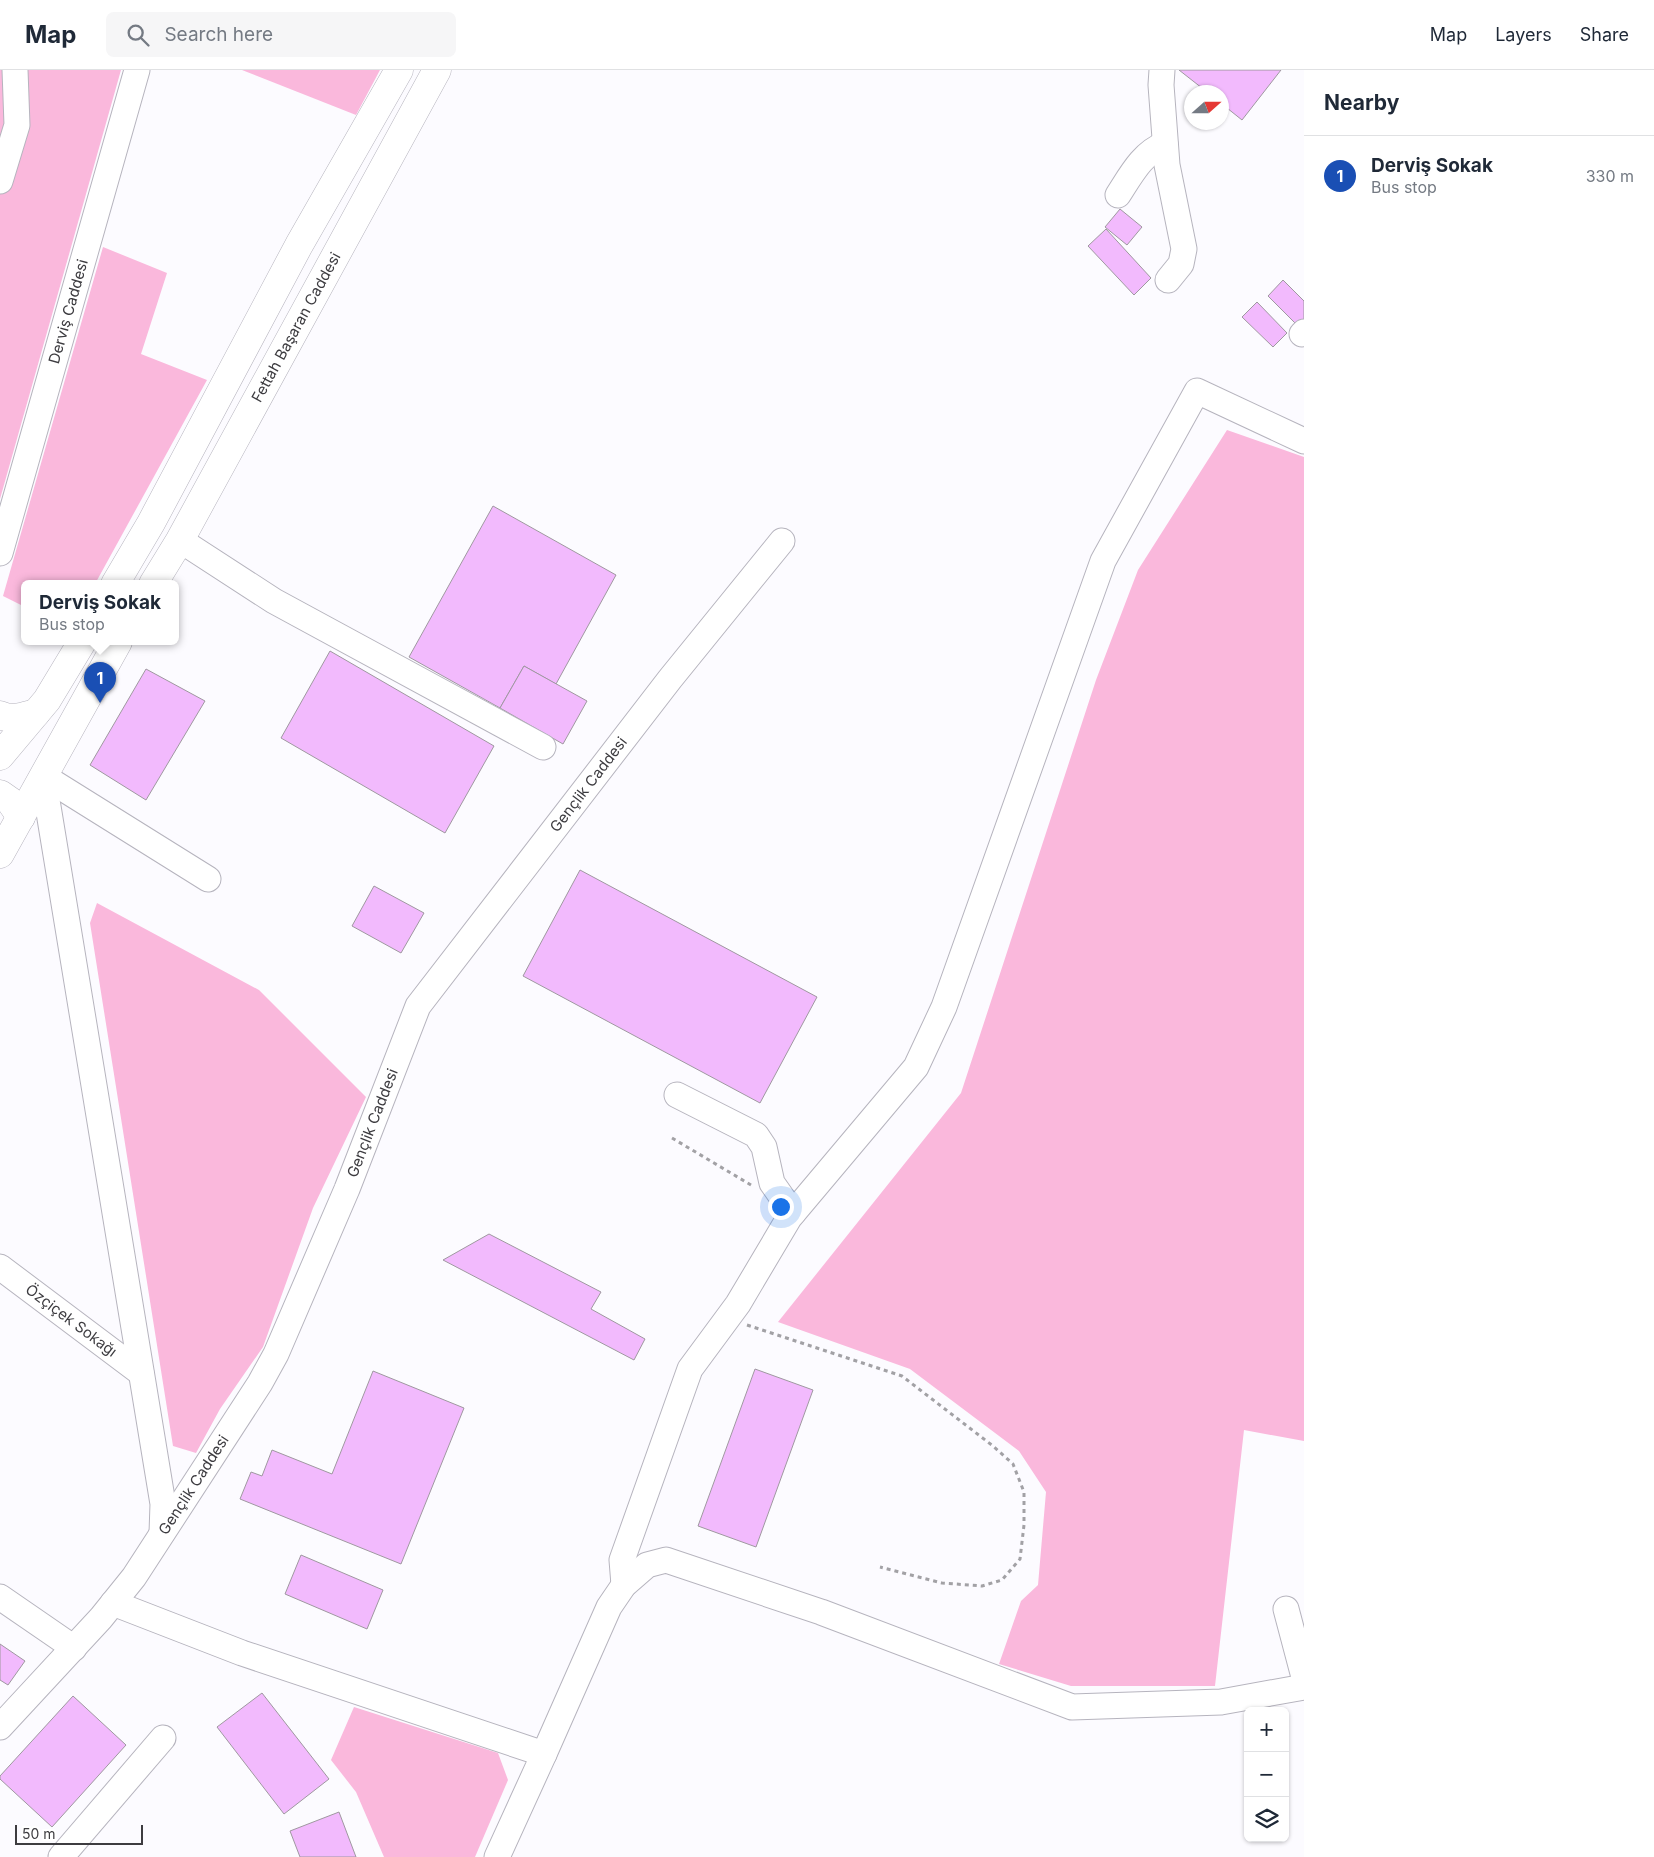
<!DOCTYPE html>
<html lang="en">
<head>
<meta charset="utf-8">
<style>
  :root { --surface:#fff; --page:#f6f6f7; --text:#1f2937; --muted:#747a83; --line:#e0e1e3; --accent:#7c3aed }
  body { margin:0; font-family:Inter,sans-serif; background:var(--page); color:var(--text) }
  .controls { position:absolute; right:15px; bottom:15px; display:grid; overflow:hidden; border-radius:8px; box-shadow:0 1px 4px #0004 }
  .controls button { width:45px; height:45px; display:grid; place-items:center; padding:0; border:0; border-bottom:1px solid var(--line); background:var(--surface); color:var(--text); font:25px sans-serif }
  .compass { position:absolute; left:1184px; top:15px; width:45px; height:45px; border-radius:50%; background:var(--surface); box-shadow:0 1px 4px #0004; rotate:69deg }
  .scale { position:absolute; left:15px; bottom:12px; width:128px; box-sizing:border-box; padding-left:5px; border:2px solid #3d3c40; border-top:0; font-size:14px; line-height:18px; white-space:nowrap; color:#3d3c40; -webkit-text-stroke:4px #fff; paint-order:stroke }
  .you { position:absolute; left:780px; top:1136px; width:18px; height:18px; margin:-12px; border:4px solid #fff; border-radius:50%; background:#1a73e8; box-shadow:0 0 0 8px #1a73e833 }
  .badge { display:grid; place-items:center; width:32px; height:32px; border-radius:50%; background:var(--accent); color:#fff; font-size:16px; font-weight:700 }
  .pin { position:absolute; translate:-50% -41px; filter:drop-shadow(0 1px 2px #0008) }
  .pin::after { content:''; position:absolute; top:26px; width:18px; height:15px; background:inherit; clip-path:polygon(0 0,100% 0,50% 100%) }
  .popup { position:absolute; left:21px; top:510px; width:158px; height:65px; box-sizing:border-box; display:grid; place-content:center; border-radius:8px; background:var(--surface); filter:drop-shadow(0 1px 4px #0005); font-size:16px; white-space:nowrap; color:var(--muted) }
  .popup b { font-size:19px; color:var(--text) }
  .popup::after { content:''; position:absolute; left:50%; top:100%; margin-left:-10px; border:10px solid transparent; border-top-color:var(--surface) }
  .list { margin:0; padding:0; list-style:none }
  h2 { display:flex; justify-content:space-between; align-items:center; height:65px; margin:0; padding:0 20px; font-size:21px }
  h2 small { font-size:16px; font-weight:400; color:var(--muted) }
  .list li { display:grid; grid-template-columns:32px 1fr auto; gap:15px; align-items:center; box-sizing:border-box; height:80px; padding:0 20px; border-top:1px solid var(--line) }
  .list b { display:block; font-size:19px; white-space:nowrap }
  .list p { margin:0; font-size:16px; white-space:nowrap; color:var(--muted) }
  .list em { font-size:16px; font-style:normal; color:var(--muted) }
  .icon { flex:none; width:28px; height:28px; fill:none; stroke:currentColor; stroke-width:2; stroke-linecap:round; stroke-linejoin:round }
  .map { position:relative; flex:none; width:1304px; height:1787px; overflow:hidden }
  header { display:flex; align-items:center; gap:30px; box-sizing:border-box; height:70px; padding:0 25px; background:var(--surface); border-bottom:1px solid var(--line) }
  header strong { font-size:24px }
  nav { display:flex; gap:28px; margin-inline-start:auto; font-size:18px }
  .search { width:350px; height:45px; background:var(--page); display:flex; align-items:center; gap:12px; box-sizing:border-box; padding:0 18px; border-radius:8px; color:var(--muted); font-size:19px }
  main { display:flex }
  aside { flex:1; background:var(--surface) }
  .map>svg:first-child { display:block }
  .green { fill:#fab8dc }
  .building { fill:#f2bafd; stroke:#9f98a0 }
  .lines { fill:none; stroke-linecap:round; stroke-linejoin:round }
  .minor-casing { stroke:#b6b4be; stroke-width:27 }
  .major-casing { stroke:#b6b4be; stroke-width:29 }
  .path { stroke:#a2a1a5; stroke-width:3; stroke-dasharray:4 4; stroke-linecap:butt }
  .minor { stroke:#fff; stroke-width:25 }
  .major { stroke:#fff; stroke-width:28 }
  .labels { text-anchor:middle; stroke-width:4; stroke-linejoin:round; paint-order:stroke }
  .street-label { font-size:15px; fill:#3d3c40; stroke:#fff }
</style>
</head>
<body>
<header>
<strong>Map</strong>
<div class="search"><svg class="icon" aria-label="search" viewBox="0 0 24 24"><circle cx="10" cy="10" r="6"/><path d="M15 15l6 6"/></svg>Search here</div>
<nav><a>Map</a><a>Layers</a><a>Share</a></nav>
</header>
<main>
<div class="map">
<svg width="1304" height="1787" viewBox="0 0 1304 1787">
  <rect width="100%" height="100%" fill="#fcfbff"/>
  <g class="green">
    <path d="M0 0H121L0 429Z"/>
    <path d="M242 0H380L356 45Z"/>
    <path d="M103 177 167 203 141 284 207 310 95 514H25V537L3 526Z"/>
    <path d="M1227 360 1304 387V1371L1244 1360 1215 1616H1071L999 1594 1021 1531 1038 1515 1046 1422 1019 1381 910 1299 778 1252 961 1023 1096 610 1138 500Z"/>
    <path d="M97 833 259 920 366 1027 313 1138 263 1277 220 1339 196 1383 173 1376 90 853Z"/>
    <path d="M354 1637 498 1683 508 1710 475 1787H384L356 1722 331 1690Z"/>
  </g>
  <g class="building">
    <path d="M1179 0H1281L1242 50 1222 34V22H1207Z"/>
    <path d="M1120 139 1142 157 1127 175 1105 157Z"/>
    <path d="M1106 159 1151 208 1134 225 1088 176Z"/>
    <path d="M1283 210 1304 231V250L1298 256 1268 226Z"/>
    <path d="M1257 232 1287 263 1273 277 1242 247Z"/>
    <path d="M493 436 616 505 556 614 524 596 500 638 409 587Z"/>
    <path d="M330 581 494 676 445 763 281 668Z"/>
    <path d="M524 596 587 631 563 674 500 638Z"/>
    <path d="M146 599 205 631 146 730 90 695Z"/>
    <path d="M580 800 817 927 760 1033 523 906Z"/>
    <path d="M374 816 424 843 401 883 352 856Z"/>
    <path d="M489 1164 601 1222 591 1239 645 1269 634 1290 443 1190Z"/>
    <path d="M755 1299 813 1320 756 1477 698 1456Z"/>
    <path d="M373 1301 464 1338 401 1494 240 1429 251 1402 262 1406 272 1380 332 1404Z"/>
    <path d="M301 1485 383 1520 367 1559 285 1524Z"/>
    <path d="M0 1574 25 1591 8 1615 0 1610Z"/>
    <path d="M262 1623 329 1709 284 1744 217 1657Z"/>
    <path d="M73 1626 126 1675 52 1757 0 1709V1706Z"/>
    <path d="M339 1742 356 1787H300L290 1761Z"/>
  </g>
  <g class="lines">
    <g class="minor-casing">
      <g id="minor">
        <path d="M1162 0 1161 15 1167 95 1184 179 1181 194 1168 210"/>
        <path d="M0 111 17 55 15 0"/>
        <path d="M1118 125C1131 105 1142 83 1165 74"/>
        <path d="M1302 264 1304 262"/>
        <path d="M180 470 274 531 543 677"/>
        <path id="s1" d="M0 483 137 0"/>
        <path d="M43 706 163 1434 162 1463"/>
        <path d="M43 706 208 809"/>
        <path d="M677 1025 756 1065 764 1077 772 1113 793 1143"/>
        <path id="s2" d="M0 1197 141 1303"/>
        <path d="M624 1515 622 1490 690 1299 738 1234 789 1148 916 997 944 937 1103 491 1197 321 1304 371"/>
        <path d="M0 1527 74 1578"/>
        <path d="M113 1533 242 1583 544 1684 497 1787"/>
        <path d="M1286 1539 1304 1607"/>
        <path id="s3" d="M0 1657 101 1548 134 1507 260 1313 276 1284 347 1119 418 936 670 609 782 471"/>
        <path d="M544 1684 609 1537 624 1515 647 1495 666 1490 821 1542 1072 1637 1221 1632 1304 1617"/>
        <path d="M61 1787 163 1668"/>
      </g>
    </g>
    <g class="major-casing">
      <g id="major">
        <path d="M115 514 151 453 299 175 399 0"/>
        <path id="s4" d="M153 514 180 470 437 0"/>
        <path d="M0 645C12 651 24 646 36 643"/>
        <path d="M0 686 47 630 82 572"/>
        <path d="M0 724 10 731 21 747"/>
        <path d="M0 784 118 572"/>
      </g>
    </g>
    <g class="path">
      <path d="M672 1068 751 1115"/>
      <path d="M747 1255 902 1306 993 1376 1013 1394 1024 1422V1455L1020 1489 1002 1510 982 1516 942 1513 880 1497"/>
    </g>
    <use href="#minor" class="minor"/>
    <use href="#major" class="major"/>
  </g>
  <g class="labels">
    <g class="street-label">
      <text dy="5" stroke="none"><textPath href="#s1" startOffset="251">Derviş Caddesi</textPath></text>
      <text dy="5" stroke="none"><textPath href="#s4" startOffset="294">Fettah Başaran Caddesi</textPath></text>
      <text dy="5" stroke="none"><textPath href="#s3" startOffset="1121">Gençlik Caddesi</textPath></text>
      <text dy="5" stroke="none"><textPath href="#s3" startOffset="716">Gençlik Caddesi</textPath></text>
      <text dy="5" stroke="none"><textPath href="#s2" startOffset="89">Özçiçek Sokağı</textPath></text>
      <text dy="5" stroke="none"><textPath href="#s3" startOffset="311">Gençlik Caddesi</textPath></text>
    </g>
  </g>
</svg>
<div class="controls">
<button>+</button>
<button>−</button>
<button><svg class="icon" aria-label="layers" viewBox="0 0 24 24"><path d="M12 4l9 5-9 5-9-5zM3 14l9 5 9-5"/></svg></button>
</div>
<svg class="compass" viewBox="-18 -18 36 36"><path d="M0-13l5 13h-10z" fill="#e53935"/><path d="M0 13l5-13h-10z" fill="#747a83"/></svg>
<div class="scale">50 m</div>
<div class="you"></div>
<div class="pin badge" style="left:100px;top:633px;background:#1a4fb4">1</div>
<div class="popup"><b>Derviş Sokak</b>Bus stop</div>
</div>
<aside>
<h2>Nearby<small></small></h2>
<ul class="list">
<li><span class="badge" style="background:#1a4fb4">1</span><div><b>Derviş Sokak</b><p>Bus stop</p></div><em>330 m</em></li>
</ul>
</aside>
</main>
</body>
</html>
